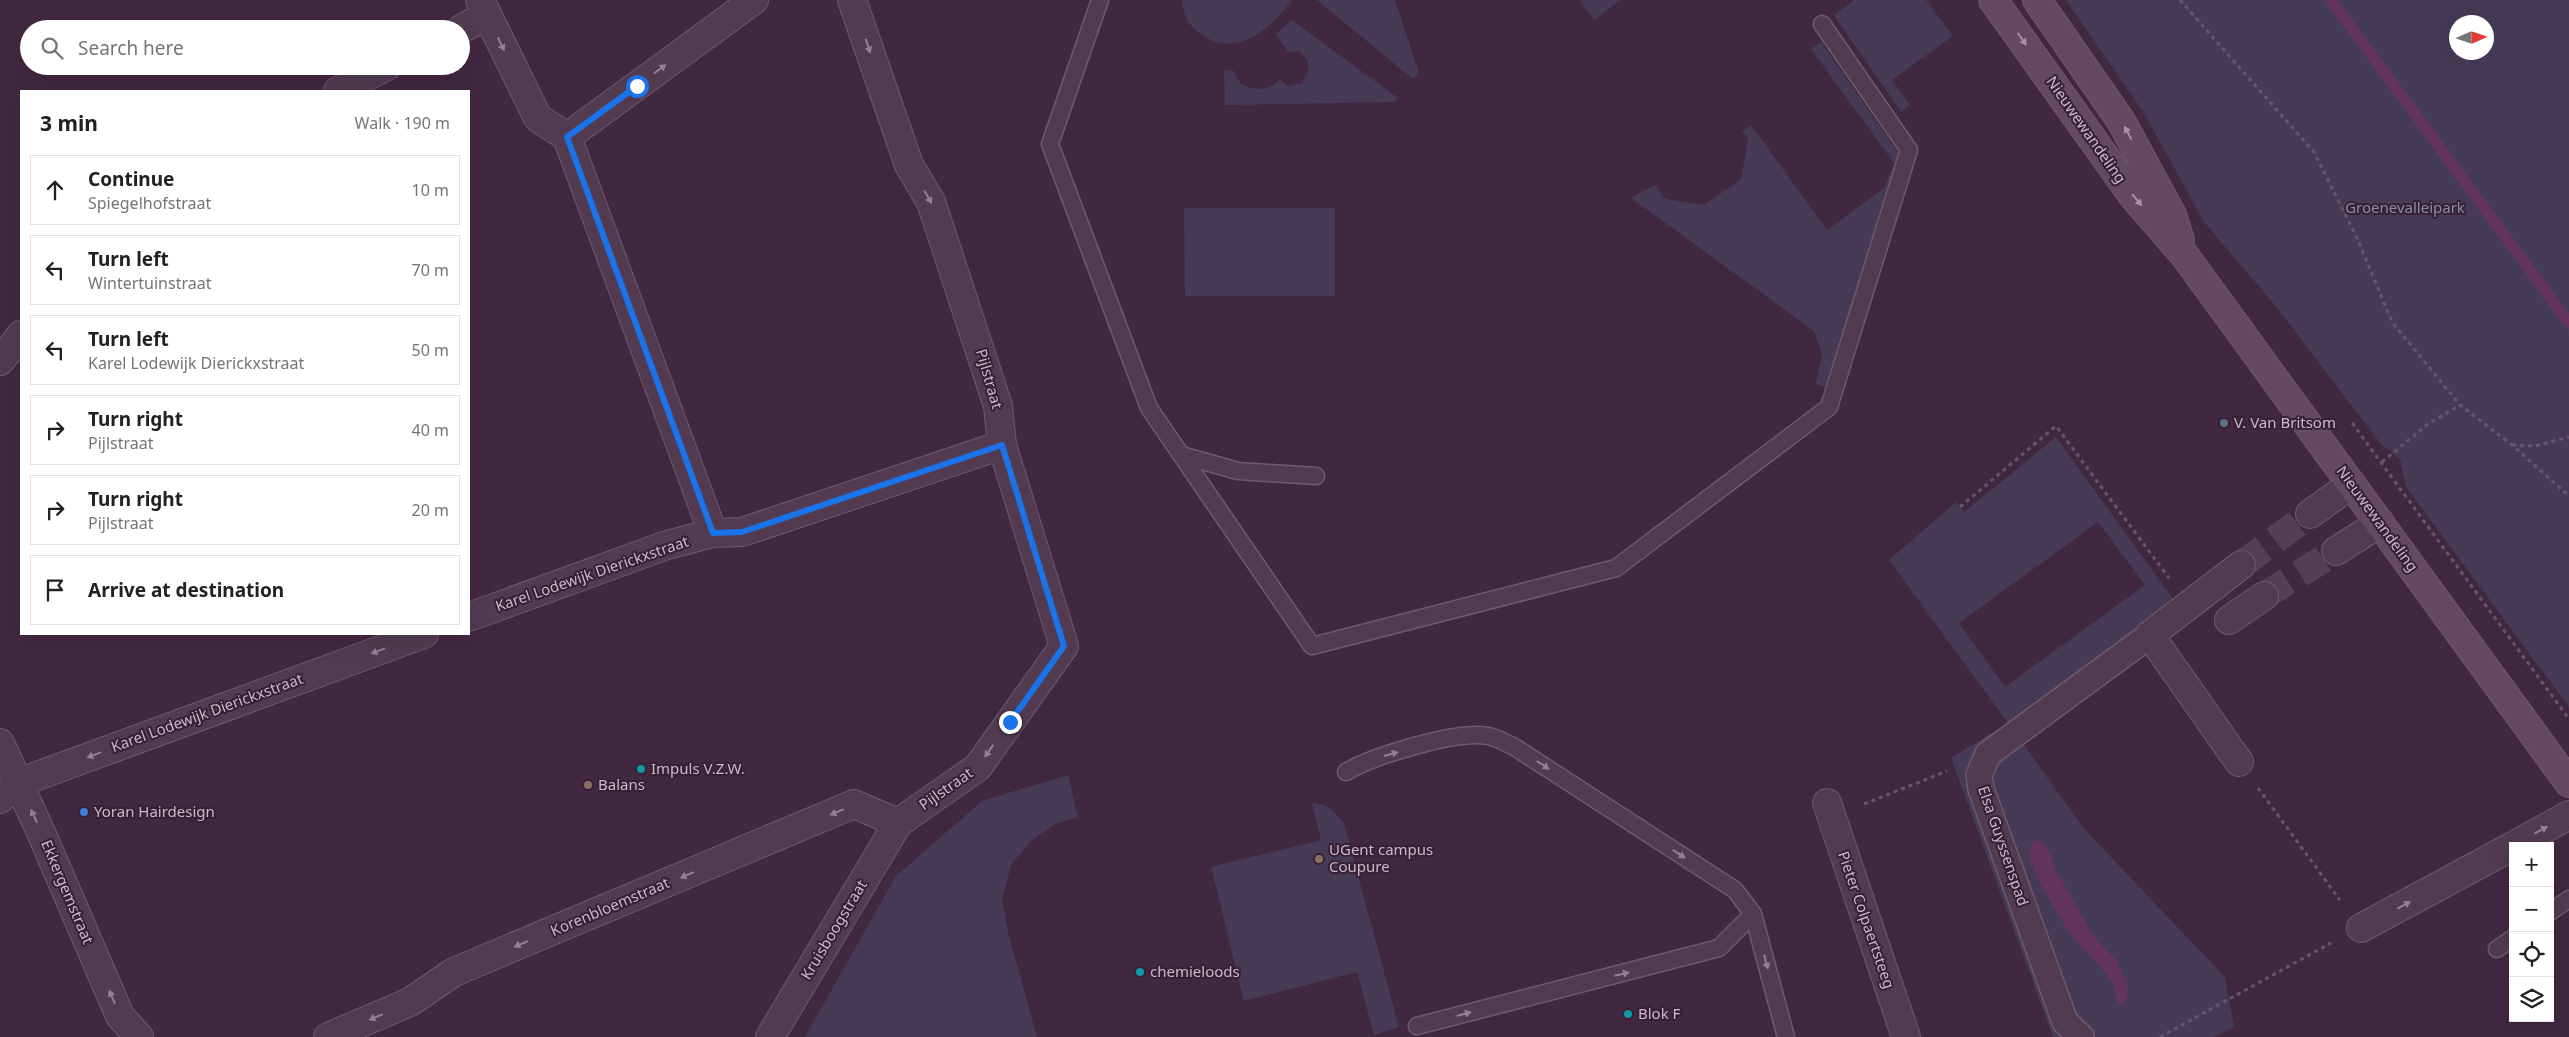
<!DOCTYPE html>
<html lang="en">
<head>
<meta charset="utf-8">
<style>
  :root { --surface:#fff; --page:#f6f6f6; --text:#202124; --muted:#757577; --line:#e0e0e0 }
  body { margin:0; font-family:"Noto Sans",sans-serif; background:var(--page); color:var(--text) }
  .controls { position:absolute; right:15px; bottom:15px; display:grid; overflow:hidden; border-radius:0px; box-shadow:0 5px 20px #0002 }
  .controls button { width:45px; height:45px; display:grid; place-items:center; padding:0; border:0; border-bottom:1px solid var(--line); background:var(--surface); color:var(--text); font:25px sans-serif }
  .compass { position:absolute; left:2449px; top:15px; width:45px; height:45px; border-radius:50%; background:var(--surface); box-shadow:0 5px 20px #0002; rotate:87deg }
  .stop { position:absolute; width:15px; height:15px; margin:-11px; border:4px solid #1a73e8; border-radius:50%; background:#fff }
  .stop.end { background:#1a73e8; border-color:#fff; box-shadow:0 1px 5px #0008 }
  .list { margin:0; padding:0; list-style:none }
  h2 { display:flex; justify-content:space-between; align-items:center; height:65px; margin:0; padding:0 20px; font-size:21px }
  h2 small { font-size:16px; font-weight:400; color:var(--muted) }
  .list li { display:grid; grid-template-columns:32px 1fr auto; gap:15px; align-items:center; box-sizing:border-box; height:70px; margin:0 10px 10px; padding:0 10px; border:1px solid var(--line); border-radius:0px }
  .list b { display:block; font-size:19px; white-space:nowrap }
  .list p { margin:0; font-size:16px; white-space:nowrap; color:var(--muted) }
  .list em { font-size:16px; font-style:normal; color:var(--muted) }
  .icon { flex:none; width:28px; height:28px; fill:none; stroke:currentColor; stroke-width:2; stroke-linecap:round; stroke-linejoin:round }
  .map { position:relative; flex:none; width:2569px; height:1037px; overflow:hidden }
  .search { position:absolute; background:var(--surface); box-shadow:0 5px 20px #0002; left:20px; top:20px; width:450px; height:55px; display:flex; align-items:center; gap:12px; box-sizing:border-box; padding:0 18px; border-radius:28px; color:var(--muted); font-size:19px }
  .panel { position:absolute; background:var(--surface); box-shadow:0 5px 20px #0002; left:20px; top:90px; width:450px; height:545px; border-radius:0px }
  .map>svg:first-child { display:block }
  .green { fill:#463b57; fill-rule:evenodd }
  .water { fill:#63355e }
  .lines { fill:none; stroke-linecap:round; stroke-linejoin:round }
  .stream { stroke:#63355e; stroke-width:11 }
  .minor-tunnel { stroke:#573d55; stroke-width:28; stroke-dasharray:28 14; stroke-linecap:butt }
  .service-casing { stroke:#6f596d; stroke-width:19 }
  .pedestrian-casing { stroke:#6f596d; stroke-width:28 }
  .minor-casing { stroke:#6f596d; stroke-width:30 }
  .secondary-casing { stroke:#6f596d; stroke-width:30 }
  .path { stroke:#65556d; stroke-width:3; stroke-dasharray:4 4; stroke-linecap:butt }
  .service { stroke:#523b50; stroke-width:16 }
  .pedestrian { stroke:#523b50; stroke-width:25 }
  .minor { stroke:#523b50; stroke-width:28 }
  .secondary { stroke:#654961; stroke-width:28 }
  .oneway { fill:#a891a5 }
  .oneway2 { fill:#958093 }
  .route { stroke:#1a73e8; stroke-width:6 }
  .service-dot { fill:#5c6f8a; stroke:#372035; stroke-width:2 }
  .culture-dot { fill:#0f9aa8; stroke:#372035; stroke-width:2 }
  .education-dot { fill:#8d6e63; stroke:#372035; stroke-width:2 }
  .shop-dot { fill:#3f7fe0; stroke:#372035; stroke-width:2 }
  .labels { text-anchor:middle; stroke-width:4; stroke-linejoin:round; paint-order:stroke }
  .street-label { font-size:15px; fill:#ccb8c9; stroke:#372035 }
  .park-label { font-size:15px; fill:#858fac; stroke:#372035 }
  .poi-label { font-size:15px; fill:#ccb8c9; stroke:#372035; text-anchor:start }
</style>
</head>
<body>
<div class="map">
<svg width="2569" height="1037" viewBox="0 0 2569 1037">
  <rect width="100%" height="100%" fill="#422740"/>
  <g class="green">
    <path d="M1183 0H1292C1270 30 1235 60 1199 33 1188 25 1182 13 1183 0Z"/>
    <path d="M1317 0H1395L1419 73 1413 79Z"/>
    <path d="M1580 0H1621L1594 20Z"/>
    <path d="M1854 0H1926L1953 36 1892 80 1910 105 1901 112 1834 15Z"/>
    <path d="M2066 0H2569V707L2406 487 2400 459 2381 444 2274 304 2204 222 2144 113ZM2456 22H2486V52H2456Z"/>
    <path d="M1292 20 1398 98 1395 102 1225 105 1224 70 1234 71C1236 76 1238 81 1242 84 1252 91 1274 91 1279 79L1288 86 1302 83 1308 71V60L1299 51 1288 52 1276 34Z"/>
    <path d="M1821 42 1899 154 1826 387 1816 384 1822 355 1814 331 1631 198 1655 185 1665 199 1704 205 1741 179 1748 139 1742 131 1751 125 1827 230 1884 188 1894 163 1811 49Z"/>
    <path d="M1184 208H1335V296H1185Z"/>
    <path d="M2056 437 2175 602 2008 723 2085 830 2225 977 2234 1027 2214 1037H2053L1951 758 2008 723 1889 560 1956 502 1964 512ZM2098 522 2145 585 2005 687 1959 623Z"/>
    <path d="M1068 775 1078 817 1053 825 1030 842 1011 865 1002 900 1009 936 1037 1037H805L896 876 982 801Z"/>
    <path d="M1312 803C1328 804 1335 811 1344 824L1399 1027 1374 1035 1357 972 1244 1001 1211 867 1321 840Z"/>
  </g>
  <path class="water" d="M2035 839 2045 845 2051 855 2056 871 2096 940 2116 960 2128 986 2126 1001 2123 1004 2118 1003C2114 973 2094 962 2076 941 2064 926 2030 870 2029 853 2029 848 2033 843 2035 839Z"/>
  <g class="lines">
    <path class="stream" d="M2331 0 2569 323"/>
    <g class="minor-tunnel">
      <path d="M2241 565 2310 514"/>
      <path d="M2264 596 2336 551"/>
    </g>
    <g class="service-casing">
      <g id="service">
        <path d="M1100 0 1050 144 1149 408 1312 646 1616 568 1829 407 1909 150 1822 24"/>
        <path d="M1181 455 1238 471 1316 476"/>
        <path d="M1346 772C1373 756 1457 730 1488 736 1496 737 1505 743 1513 746L1735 890 1753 914 1786 1037"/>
        <path d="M2550 912 2569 899"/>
        <path d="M2497 949 2513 938"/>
        <path d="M1417 1026 1719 948 1753 914"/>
      </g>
    </g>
    <g class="pedestrian-casing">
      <path id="pedestrian" d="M2081 1037 2065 1022 1981 789 1979 775 1988 754 2150 635"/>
    </g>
    <g class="minor-casing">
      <g id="minor">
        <path d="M480 0 538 118 567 137 713 533"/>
        <path d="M461 29 487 15"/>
        <path d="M338 91 387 66"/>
        <path d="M567 137 754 0"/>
        <path d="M0 361 21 335"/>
        <path d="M2310 514 2352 484"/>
        <path d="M2336 551 2380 523"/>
        <path d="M469 617 667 545 713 533 742 532 1002 445"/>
        <path d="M2229 620 2264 596"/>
        <path d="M0 743 43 837 120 1016 139 1037"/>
        <path d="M2239 762 2150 635 2241 565"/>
        <path d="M0 799 18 783 424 634"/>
        <path d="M1827 803 1906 1037"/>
        <path d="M2513 846 2569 815"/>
        <path d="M2361 928 2513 846"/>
        <path d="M328 1037 410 1002 454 972 854 804 898 823"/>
        <path d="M770 1037 898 823 978 767 1064 646 1002 445 998 406 931 202 909 165 852 0"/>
      </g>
    </g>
    <g class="secondary-casing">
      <g id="secondary">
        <path d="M1993 0 2133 196 2185 256 2569 783"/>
        <path d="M2037 0 2121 121 2172 215 2180 240"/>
      </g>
    </g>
    <g class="path">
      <path d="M2180 0 2314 152 2357 238 2392 322 2460 405 2512 445 2569 496"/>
      <path d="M2352 423 2569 719"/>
      <path d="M2512 445 2535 446 2569 437"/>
      <path d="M2382 462 2428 424 2460 405"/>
      <path d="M1960 507 2056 426 2169 578"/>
      <path d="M2258 788 2340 900"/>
      <path d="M1864 804 1947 771"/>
      <path d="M2160 1037 2331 943"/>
    </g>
    <use href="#service" class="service"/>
    <use href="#pedestrian" class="pedestrian"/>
    <use href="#minor" class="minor"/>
    <use href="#secondary" class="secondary"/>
  </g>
  <defs><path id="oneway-solid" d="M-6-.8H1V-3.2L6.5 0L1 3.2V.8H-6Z" transform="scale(1.25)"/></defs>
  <g class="oneway">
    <use href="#oneway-solid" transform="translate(2022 39) rotate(55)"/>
    <use href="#oneway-solid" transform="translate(2128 133) rotate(-118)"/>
    <use href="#oneway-solid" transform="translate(2137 200) rotate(50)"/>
  </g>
  <g class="oneway2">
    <use href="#oneway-solid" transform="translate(501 44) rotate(64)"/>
    <use href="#oneway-solid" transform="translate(868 46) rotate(71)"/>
    <use href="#oneway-solid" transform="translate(660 69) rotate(-36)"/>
    <use href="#oneway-solid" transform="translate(928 197) rotate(61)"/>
    <use href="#oneway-solid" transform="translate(378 651) rotate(160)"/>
    <use href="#oneway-solid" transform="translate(989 751) rotate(125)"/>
    <use href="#oneway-solid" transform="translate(1391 754) rotate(-15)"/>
    <use href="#oneway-solid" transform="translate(94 755) rotate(160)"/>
    <use href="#oneway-solid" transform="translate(1543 765) rotate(33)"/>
    <use href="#oneway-solid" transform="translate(837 812) rotate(157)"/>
    <use href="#oneway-solid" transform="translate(34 816) rotate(-115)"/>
    <use href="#oneway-solid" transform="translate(2541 830) rotate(-29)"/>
    <use href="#oneway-solid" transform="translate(1679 854) rotate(33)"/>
    <use href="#oneway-solid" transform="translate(687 875) rotate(157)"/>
    <use href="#oneway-solid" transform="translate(2404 905) rotate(-28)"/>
    <use href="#oneway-solid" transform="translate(521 944) rotate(157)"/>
    <use href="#oneway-solid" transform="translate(1766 962) rotate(75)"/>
    <use href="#oneway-solid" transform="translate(1622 974) rotate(-14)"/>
    <use href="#oneway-solid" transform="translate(112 997) rotate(-113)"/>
    <use href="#oneway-solid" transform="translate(1464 1014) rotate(-14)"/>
    <use href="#oneway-solid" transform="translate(376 1017) rotate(157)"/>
  </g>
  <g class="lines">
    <path class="route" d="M637 86 567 137 713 533 742 532 1002 445 1064 646 1010 722"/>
  </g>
  <circle class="service-dot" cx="2224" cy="423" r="5"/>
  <g class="culture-dot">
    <circle cx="641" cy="769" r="5"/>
    <circle cx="1140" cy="972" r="5"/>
    <circle cx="1628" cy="1014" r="5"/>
  </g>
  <g class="education-dot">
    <circle cx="588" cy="785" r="5"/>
    <circle cx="1319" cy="859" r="5"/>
  </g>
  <circle class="shop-dot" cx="84" cy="812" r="5"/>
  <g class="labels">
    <g class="street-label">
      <text transform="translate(2086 130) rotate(55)" y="5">Nieuwewandeling</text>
      <text transform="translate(989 379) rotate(74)" y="5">Pijlstraat</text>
      <text transform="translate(2377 519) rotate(54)" y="5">Nieuwewandeling</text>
      <text transform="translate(592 574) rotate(-19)" y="5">Karel Lodewijk Dierickxstraat</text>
      <text transform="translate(207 713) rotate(-20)" y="5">Karel Lodewijk Dierickxstraat</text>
      <text transform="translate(946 789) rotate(-35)" y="5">Pijlstraat</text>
      <text transform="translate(2003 846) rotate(71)" y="5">Elsa Guyssenspad</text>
      <text transform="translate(67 892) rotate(67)" y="5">Ekkergemstraat</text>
      <text transform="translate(610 907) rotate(-23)" y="5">Korenbloemstraat</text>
      <text transform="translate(1866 920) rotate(71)" y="5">Pieter Colpaertsteeg</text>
      <text transform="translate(834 930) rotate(-59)" y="5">Kruisboogstraat</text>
    </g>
    <g class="park-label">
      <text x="2405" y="213">Groenevalleipark</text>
    </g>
    <g class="poi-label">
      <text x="2234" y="428">V. Van Britsom</text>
      <text x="651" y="774">Impuls V.Z.W.</text>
      <text x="598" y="790">Balans</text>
      <text x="94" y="817">Yoran Hairdesign</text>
      <text x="1329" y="855">UGent campus<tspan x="1329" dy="17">Coupure</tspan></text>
      <text x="1150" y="977">chemieloods</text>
      <text x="1638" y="1019">Blok F</text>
    </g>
  </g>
</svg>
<div class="controls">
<button>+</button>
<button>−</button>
<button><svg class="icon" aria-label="locate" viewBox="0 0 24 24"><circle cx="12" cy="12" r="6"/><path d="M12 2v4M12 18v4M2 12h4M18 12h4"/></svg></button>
<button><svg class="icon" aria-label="layers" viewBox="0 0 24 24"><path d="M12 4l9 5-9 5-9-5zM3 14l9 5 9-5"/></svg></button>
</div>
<svg class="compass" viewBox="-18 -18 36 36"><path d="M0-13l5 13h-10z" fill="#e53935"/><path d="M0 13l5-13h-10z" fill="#757577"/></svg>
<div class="stop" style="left:637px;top:86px"></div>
<div class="stop end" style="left:1010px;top:722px"></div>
<div class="search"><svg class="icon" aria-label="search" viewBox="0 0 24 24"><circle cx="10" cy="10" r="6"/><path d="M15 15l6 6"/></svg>Search here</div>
<section class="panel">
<h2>3 min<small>Walk · 190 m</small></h2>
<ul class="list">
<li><svg class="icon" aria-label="ahead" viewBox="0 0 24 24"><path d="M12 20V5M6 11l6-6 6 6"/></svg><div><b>Continue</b><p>Spiegelhofstraat</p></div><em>10 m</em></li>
<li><svg class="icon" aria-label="left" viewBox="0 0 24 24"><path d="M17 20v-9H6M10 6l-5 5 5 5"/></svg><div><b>Turn left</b><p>Wintertuinstraat</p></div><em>70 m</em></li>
<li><svg class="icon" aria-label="left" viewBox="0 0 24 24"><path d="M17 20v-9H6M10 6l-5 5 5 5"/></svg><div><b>Turn left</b><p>Karel Lodewijk Dierickxstraat</p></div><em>50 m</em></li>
<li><svg class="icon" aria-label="right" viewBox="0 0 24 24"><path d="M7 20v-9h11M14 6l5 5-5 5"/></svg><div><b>Turn right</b><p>Pijlstraat</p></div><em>40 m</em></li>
<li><svg class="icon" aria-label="right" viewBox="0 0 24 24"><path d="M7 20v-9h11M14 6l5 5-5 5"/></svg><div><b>Turn right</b><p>Pijlstraat</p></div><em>20 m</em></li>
<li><svg class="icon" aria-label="arrive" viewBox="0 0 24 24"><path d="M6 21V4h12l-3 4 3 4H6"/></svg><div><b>Arrive at destination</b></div></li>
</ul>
</section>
</div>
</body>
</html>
